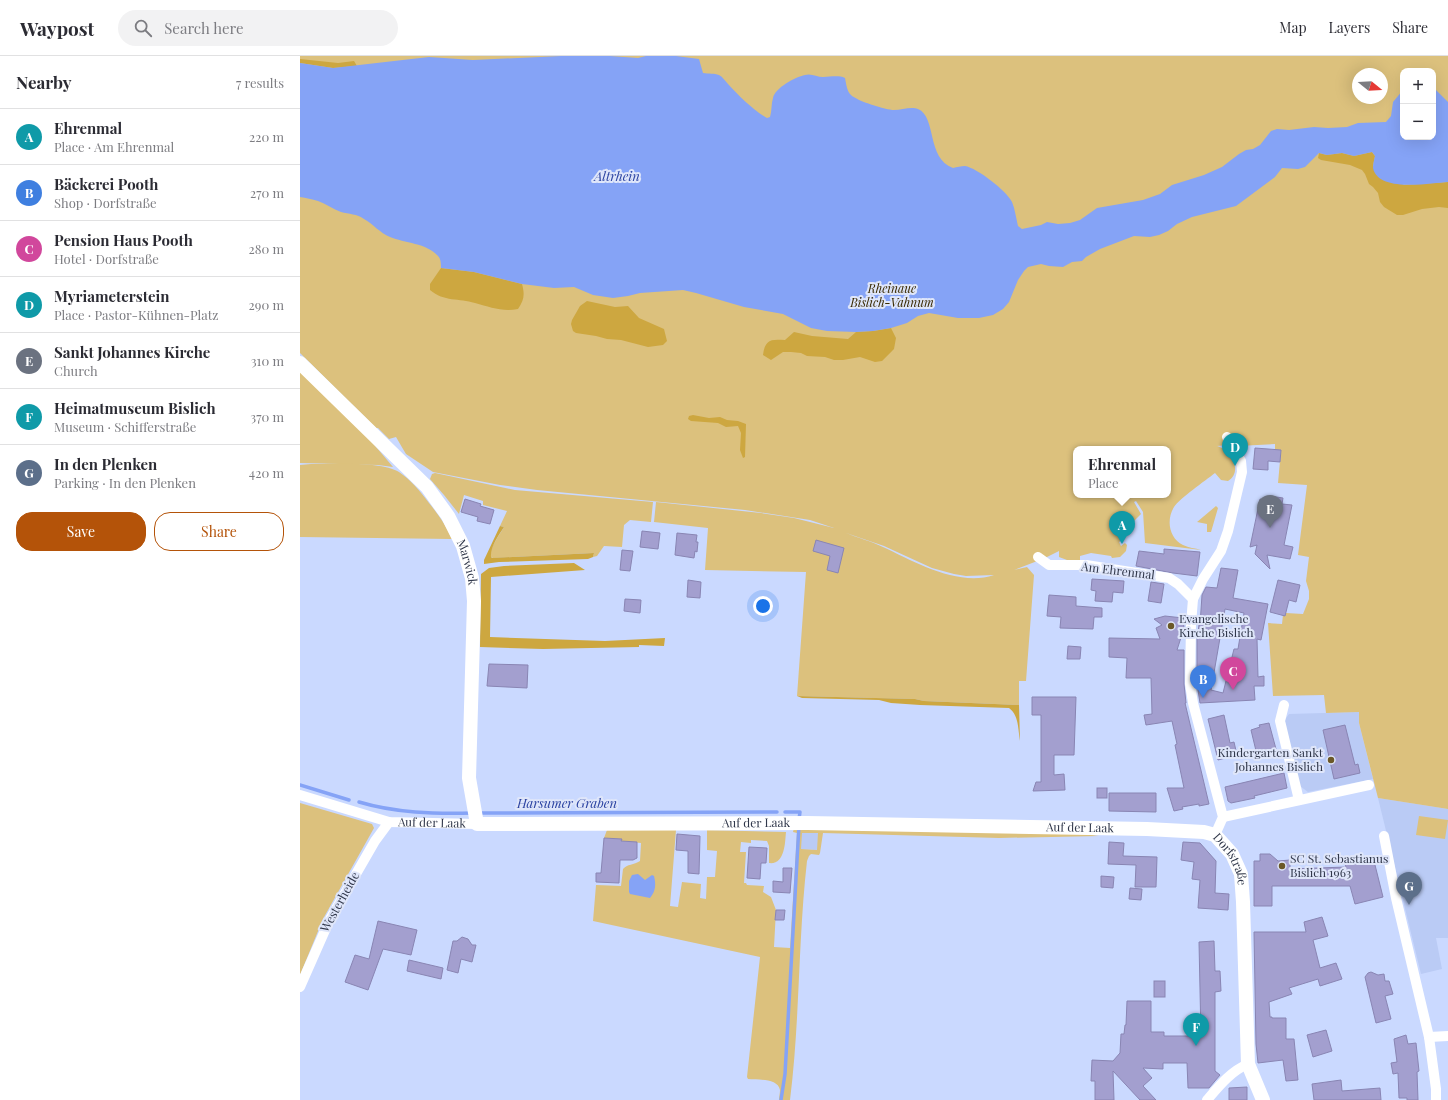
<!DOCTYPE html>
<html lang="en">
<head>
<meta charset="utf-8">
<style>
  :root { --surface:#fff; --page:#f2f2f3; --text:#2b2b33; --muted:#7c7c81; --line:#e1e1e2; --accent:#b45309 }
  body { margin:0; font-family:"Playfair Display",serif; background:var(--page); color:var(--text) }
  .controls { position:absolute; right:12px; top:12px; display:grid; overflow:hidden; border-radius:8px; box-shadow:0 4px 16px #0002 }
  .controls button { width:36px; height:36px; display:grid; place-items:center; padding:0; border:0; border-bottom:1px solid var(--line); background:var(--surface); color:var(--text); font:20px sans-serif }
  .compass { position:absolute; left:1052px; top:12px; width:36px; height:36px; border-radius:50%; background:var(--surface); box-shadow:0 4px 16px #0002; rotate:108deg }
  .you { position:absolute; left:463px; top:550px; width:14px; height:14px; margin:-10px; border:3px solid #fff; border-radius:50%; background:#1a73e8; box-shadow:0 0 0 6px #1a73e833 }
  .badge { display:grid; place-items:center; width:26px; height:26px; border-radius:50%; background:var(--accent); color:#fff; font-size:13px; font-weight:700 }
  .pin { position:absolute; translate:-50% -33px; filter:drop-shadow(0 1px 2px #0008) }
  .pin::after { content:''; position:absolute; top:21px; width:14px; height:12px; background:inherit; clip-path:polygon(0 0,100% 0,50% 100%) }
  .popup { position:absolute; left:773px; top:390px; width:98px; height:52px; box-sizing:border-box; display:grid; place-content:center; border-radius:8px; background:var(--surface); filter:drop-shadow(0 1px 3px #0005); font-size:13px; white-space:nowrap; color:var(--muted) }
  .popup b { font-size:15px; color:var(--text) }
  .popup::after { content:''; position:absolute; left:50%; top:100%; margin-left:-8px; border:8px solid transparent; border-top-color:var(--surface) }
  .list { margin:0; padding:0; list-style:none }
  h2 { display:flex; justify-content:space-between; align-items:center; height:52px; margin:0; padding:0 16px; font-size:17px }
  h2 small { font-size:13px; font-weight:400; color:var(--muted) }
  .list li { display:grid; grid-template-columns:26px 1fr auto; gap:12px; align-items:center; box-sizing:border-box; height:56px; padding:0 16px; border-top:1px solid var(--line) }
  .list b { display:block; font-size:15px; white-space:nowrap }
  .list p { margin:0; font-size:13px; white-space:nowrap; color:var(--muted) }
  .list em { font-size:13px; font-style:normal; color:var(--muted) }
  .actions { display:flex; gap:8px; padding:12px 16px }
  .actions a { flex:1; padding:9px 0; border:1px solid var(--accent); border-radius:16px; text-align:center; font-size:14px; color:var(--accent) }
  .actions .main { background:var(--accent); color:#fff }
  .icon { flex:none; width:22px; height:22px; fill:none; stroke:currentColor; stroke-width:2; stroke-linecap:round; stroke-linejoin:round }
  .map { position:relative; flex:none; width:1148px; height:1044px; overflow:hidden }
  header { display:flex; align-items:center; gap:24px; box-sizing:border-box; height:56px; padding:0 20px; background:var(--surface); border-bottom:1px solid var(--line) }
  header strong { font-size:19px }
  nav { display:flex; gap:22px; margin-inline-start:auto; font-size:14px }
  .search { width:280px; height:36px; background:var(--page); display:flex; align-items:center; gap:10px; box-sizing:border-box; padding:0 14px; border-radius:22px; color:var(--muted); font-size:15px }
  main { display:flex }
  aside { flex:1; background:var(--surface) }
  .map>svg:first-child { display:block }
  .built { fill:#bacbf5 }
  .green { fill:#dcc17d; fill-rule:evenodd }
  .forest { fill:#cda740 }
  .water { fill:#85a3f6 }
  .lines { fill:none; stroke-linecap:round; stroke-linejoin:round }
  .stream { stroke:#85a3f6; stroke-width:3.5 }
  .building { fill:#a39fcf; stroke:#8985b3; fill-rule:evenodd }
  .street { stroke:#fff; stroke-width:10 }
  .secondary { stroke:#fff; stroke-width:14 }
  .poi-dot { fill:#6b5827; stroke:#dfe6fa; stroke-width:1.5 }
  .labels { text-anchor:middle; stroke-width:4; stroke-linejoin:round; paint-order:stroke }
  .park-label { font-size:12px; font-style:italic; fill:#392900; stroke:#dfe6fa }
  .street-label { font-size:12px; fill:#30374a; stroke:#dfe6fa }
  .poi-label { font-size:12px; fill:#30374a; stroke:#dfe6fa; text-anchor:start }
  .water-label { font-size:13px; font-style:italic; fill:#2b43a2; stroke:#dfe6fa }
</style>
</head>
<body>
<header>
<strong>Waypost</strong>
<div class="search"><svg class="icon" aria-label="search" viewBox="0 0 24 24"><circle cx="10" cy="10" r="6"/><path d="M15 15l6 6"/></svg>Search here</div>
<nav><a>Map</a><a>Layers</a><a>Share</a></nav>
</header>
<main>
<aside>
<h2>Nearby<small>7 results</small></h2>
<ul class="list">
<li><span class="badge" style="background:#0f9aa8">A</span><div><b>Ehrenmal</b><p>Place · Am Ehrenmal</p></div><em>220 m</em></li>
<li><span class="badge" style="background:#3f7fe0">B</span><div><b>Bäckerei Pooth</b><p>Shop · Dorfstraße</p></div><em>270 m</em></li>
<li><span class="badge" style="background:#d1479c">C</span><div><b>Pension Haus Pooth</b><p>Hotel · Dorfstraße</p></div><em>280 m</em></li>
<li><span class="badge" style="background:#0f9aa8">D</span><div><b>Myriameterstein</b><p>Place · Pastor-Kühnen-Platz</p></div><em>290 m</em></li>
<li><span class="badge" style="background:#6b7280">E</span><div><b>Sankt Johannes Kirche</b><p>Church</p></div><em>310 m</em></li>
<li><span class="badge" style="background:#0f9aa8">F</span><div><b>Heimatmuseum Bislich</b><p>Museum · Schifferstraße</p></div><em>370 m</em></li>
<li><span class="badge" style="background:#5c6f8a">G</span><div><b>In den Plenken</b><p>Parking · In den Plenken</p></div><em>420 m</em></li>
</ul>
<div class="actions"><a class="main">Save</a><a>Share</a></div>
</aside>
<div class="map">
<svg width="1148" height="1044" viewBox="0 0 1148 1044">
  <rect width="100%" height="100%" fill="#cad9ff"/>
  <g class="built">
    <path d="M1059 656V667L1073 723 1008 736 1000 730 984 665 989 658Z"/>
    <path d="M1078 742 1148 753V882H1136L1142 913 1121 918Z"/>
    <path d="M501 776 518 777V794L501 793Z"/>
  </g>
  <g class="green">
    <path d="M0 0H1148V753L1078 742 1059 667V656L1026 657 1024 639 973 640 968 567 982 568 983 559 985 560 986 557 1003 558 1009 543V535L1006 525 1009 501 998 499 1007 429 978 427 981 394H975V388L938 390V388L917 390C930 393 944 415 928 425L921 424 915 417C905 425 880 442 874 451 866 464 869 482 883 489 889 492 895 492 901 494L845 487 843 456 836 445 834 446 841 458 834 465 831 475 825 473 821 475 820 478 822 484 819 486 821 490 825 487 827 489 826 495 820 501 812 502 811 500 791 497 780 500V505L767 504 759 501V495L745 502 714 514 727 511 734 519 726 625H719V649L624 645 615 643 497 640 506 516 405 514 408 472 354 466 356 446 461 457 494 462 534 472 510 464 445 454 237 434 200 429 133 416 106 398 103 393 96 381 89 383 78 372H76L0 297ZM1103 15H1133V81H1103ZM1058 18H1082V42H1058ZM776 393H868V439H776ZM546 477 584 490 632 512 654 518 666 520 694 519C658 531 615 506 583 491 571 485 558 482 546 477Z"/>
    <path d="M0 312 66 379 93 411 78 409 0 407Z"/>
    <path d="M11 408C32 408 82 405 99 416 111 424 120 435 129 447 138 458 146 469 152 483L0 481V409Z"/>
    <path d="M135 417 215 434 353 446 351 466 330 464 324 469 322 491 304 490 297 500 293 501 294 497 193 502 190 501C190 491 199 480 204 471L200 470 207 455 183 449V445L164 439 159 458 144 439 130 423 132 418Z"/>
    <path d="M916 450 918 452 911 476H907V468L897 466Z"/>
    <path d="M0 747 72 768 74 772 23 863 0 919Z"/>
    <path d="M1119 760 1148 764 1145 783 1116 779Z"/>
    <path d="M494 772 785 778 799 780 699 782 523 777 520 797 519 799 511 798 509 800 507 805C498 884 500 965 490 1044H479C479 1041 480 1037 480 1034 478 1022 457 1024 448 1023L447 1021 460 901 293 865 296 829 321 830 323 813C327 808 334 809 340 805L341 787 321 785V783L304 782 307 774H376L370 850 378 851 382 826 401 828 400 842 406 843 407 821H415L417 795 407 794V774L486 776C485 787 485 809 469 807V790L467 785 451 784V787L441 786 440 796H446L444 827H446L447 829 464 830 463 836 471 841 476 854 474 891 490 892 497 777 493 776ZM502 777H518L517 794 501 793Z"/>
  </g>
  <g class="forest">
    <path d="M0 3 38 7 54 5 57 10 33 12 0 7Z"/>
    <path d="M1072 96 1075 100 1073 110 1104 129 1148 126V152L1139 151 1122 153 1103 159H1097L1084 151 1080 146 1078 137 1073 131 1069 128 1065 118 1062 114 1050 109 1021 104 1018 102 1019 97 1027 99 1042 97 1054 100Z"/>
    <path d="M141 212 174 216 222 228C225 239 224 244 218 253 202 256 190 251 175 247 159 242 144 246 130 234V228Z"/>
    <path d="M287 245 315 251 328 250 339 262 364 273 367 285 363 289 348 291 321 284 307 283 296 280 276 277 273 275 271 268 272 264 280 250Z"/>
    <path d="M591 272 596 282 594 293 582 305 575 306 560 301 543 304H534L525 301 507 300 501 297 491 296H483L471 304 463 299C465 283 471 283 485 284L494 276 512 280 548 283 556 276 573 275Z"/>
    <path d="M393 359 409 362 420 361 427 364 438 365 446 368 445 401 443 402 440 394 441 377 438 370 426 371 418 367 391 365 388 363 389 360Z"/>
    <path d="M200 470 204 471C199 479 190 491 191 501L192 502 294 497 293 501 288 503 199 506 184 508V504Z"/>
    <path d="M274 507 285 514 191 521 190 581 305 585 365 582 364 590 339 589V591L243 593 180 591 181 518 189 512 204 510Z"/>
    <path d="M497 640 615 643 624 645 719 649 720 685C718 674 719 659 709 652L620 649 591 647 579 644 502 642Z"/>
  </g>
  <g class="water">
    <path d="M261 0H310L338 2 346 0H376L399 3 403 17C409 18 414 17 419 19 423 21 425 25 428 28 439 40 453 54 467 62L470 61C472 55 471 48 473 42 475 32 495 21 505 19 511 17 517 21 523 21 531 21 538 19 545 22 546 27 547 36 551 39 557 45 586 54 594 54 602 54 611 50 618 53 637 61 626 102 653 112 657 111 661 110 665 110 677 112 707 135 712 146 715 153 716 162 718 170L722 173 741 169 747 166 758 168 770 167 780 164 797 152 843 144 860 138 872 129 904 119 922 111 939 98 946 94 953 93 960 89 971 75 977 73 989 74 1014 71 1028 72 1047 71 1058 67 1086 66 1091 60 1093 46 1103 34V81H1133V31L1148 46V126C1131 127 1078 137 1073 112 1073 108 1074 104 1075 100L1072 96 1054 100 1042 97 1027 99 1019 97 1005 111 998 113 982 112 975 121 967 127 936 150 892 161 877 168 868 175 859 179 850 181 834 180 800 193 786 201 782 205 772 206 763 211 749 210 741 208 728 211 724 215 718 224 709 246 703 253 693 259 679 262H658L629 257 618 260 607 267 591 272 573 275 556 276 527 275 511 272 483 258 444 251 396 237 383 234 340 237 328 240 313 242 293 239 274 231 254 232 222 228 174 216 141 212C141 208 141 203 138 200 127 187 104 187 90 181 80 177 73 168 64 163 57 158 49 158 41 156 33 153 26 148 18 145 12 143 6 142 0 141V7L33 12 129 1 173 4Z"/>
    <path d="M338 818 345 824 352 819 354 820C356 828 356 835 350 842L330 838 329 836V825L332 819Z"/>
  </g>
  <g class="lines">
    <g class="stream">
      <path d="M0 729 49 744"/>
      <path d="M59 746C96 757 134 758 173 757"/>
      <path d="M485 756H500L499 763"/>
      <path d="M179 757 477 756"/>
      <path d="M481 1044 485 1018 499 769"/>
    </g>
  </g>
  <g class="building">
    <path d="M955 392 981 394 980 406 968 405V414L953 413Z"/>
    <path d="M970 440 983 442 982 448 992 449 984 489 993 491 990 503 967 499 970 513 955 498 957 489 950 491 960 443 964 444Z"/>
    <path d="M165 443 181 448 180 450 194 454 190 468 177 465 178 461 161 456Z"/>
    <path d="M342 475 360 477 358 493 340 491Z"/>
    <path d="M377 477 397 479 396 486H398L397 496 395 495 394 502 375 499Z"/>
    <path d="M516 484 544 492 538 517 527 514 530 500 513 495Z"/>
    <path d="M864 493 900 496 897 520 873 517 836 510 839 495 864 498Z"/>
    <path d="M322 494 333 495 330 515 320 514Z"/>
    <path d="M921 512 938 514 933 542 968 548 961 584 957 583 958 621 964 620V630H954L955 644 900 647 897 628V583L899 569H900L902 539 906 531 917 532ZM925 553 944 557 938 593H934L923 637 911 634Z"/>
    <path d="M792 523 824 525 823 537 813 536 812 546 795 545 796 535 791 534Z"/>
    <path d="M388 524 401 526 400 542 387 541Z"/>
    <path d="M978 524 1000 529 996 546 989 544 985 560 970 556Z"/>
    <path d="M851 526 864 528 861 547 848 545Z"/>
    <path d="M749 539 776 541V550L802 552V561H794L793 573 760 572 761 561 747 560Z"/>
    <path d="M325 543 341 544 340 557 324 555Z"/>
    <path d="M865 560 883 562 884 572 877 594H884V628L886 647H885L909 748 899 750V748L882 751 883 753 874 755 867 732H884L875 689 877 688 872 665 846 669 844 659 852 658 851 622H826L827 602 809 601V582L860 583 856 572 862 569 854 563Z"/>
    <path d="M768 590 781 591 780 603H767Z"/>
    <path d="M189 608 228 609 227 632 187 630Z"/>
    <path d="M732 641H776L774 699H754V719L764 718 765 734 733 735 736 726H741V659H732Z"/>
    <path d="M924 659 930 687 934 686 937 699 918 704 908 663Z"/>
    <path d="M969 667 976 693 957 699 951 674 960 671 959 669Z"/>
    <path d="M1045 669 1055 709 1058 708 1060 717 1034 723 1023 674Z"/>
    <path d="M984 717 987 732 954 740 955 742 931 747 928 745 925 731Z"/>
    <rect x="797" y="732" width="10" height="10"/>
    <path d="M809 737H856V756L809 755Z"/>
    <path d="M377 778 400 780 399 818 388 817V795L376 794Z"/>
    <path d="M304 782 322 783 321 785 337 786V802L333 804H320L319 827 296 826V817H301Z"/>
    <path d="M809 786 824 787 823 800 857 801 856 831H835L836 809 808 808Z"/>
    <path d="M883 786 900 787 916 805 915 837 929 838 928 854 898 852 900 824 892 823 894 806 881 804Z"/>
    <path d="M449 791 467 792 466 807H461L460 823 447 822Z"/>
    <path d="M960 798H970L978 805 990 804V813L1046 811 1044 806 1066 801 1067 803 1073 801 1083 841 1055 848 1050 830H972V850H954V805H960Z"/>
    <path d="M483 812H492L490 837 473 836V825L483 826Z"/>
    <path d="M801 820 814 821 813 832 801 831Z"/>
    <path d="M830 832 842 833 841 844 829 843Z"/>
    <path d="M476 854H485L484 864H475Z"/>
    <path d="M1022 861 1028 880 1013 884 1020 912 1036 907 1042 923 1020 930 1018 923 989 932 992 938 969 946 970 961H972V962H986V983H994L998 1024 986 1025 983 1004 958 1007 956 988 954 876H1006L1004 866Z"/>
    <path d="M78 865 117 874 111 899 83 893 68 934 45 926 55 899 69 903Z"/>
    <path d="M162 881 168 883 172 889H176L172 906 161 903 158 917 147 914 153 885H157Z"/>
    <path d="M914 885 915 915H920L921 935 915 936V1015L920 1019 909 1032H888L887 1007H863V1013L843 1012 852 1022 843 1030 856 1044H840L813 1015 814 1044H795V1025H791L792 1004 813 1005 820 997 821 978H824L825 969H826L827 945H851V976H864V980H901L899 886Z"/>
    <path d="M109 904 143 912 141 923 107 915Z"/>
    <path d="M1071 916 1078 919 1084 918 1085 925H1089L1093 938 1085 940 1091 963 1076 967 1065 921 1068 917Z"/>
    <rect x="854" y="925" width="11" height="16"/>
    <path d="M1026 974 1032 995 1013 1001 1007 979Z"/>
    <path d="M1106 979 1108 988 1116 987 1119 1015 1117 1016 1118 1044H1107V1042H1099L1098 1017 1093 1018 1091 1007 1097 1006 1094 983Z"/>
    <path d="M1041 1024 1042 1035 1080 1032 1081 1044H1014L1012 1028Z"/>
    <path d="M947 1031V1044H929V1032Z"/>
  </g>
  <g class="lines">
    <g class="street">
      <path d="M738 501 749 509H786L869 522 878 528 893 543"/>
      <path d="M984 649 980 665 999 744"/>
      <path id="s1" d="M0 739 89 766 177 768"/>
      <path d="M923 761 1069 729"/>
      <path d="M915 779 923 761 893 647 890 628 891 568 893 543 903 523 921 495 928 475 942 416 941 405 927 381"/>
      <path d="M1084 780 1096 842 1129 981"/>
      <path d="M0 931 30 863 75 785 89 766"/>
      <path d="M907 1044C919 1030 931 1015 948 1008"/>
      <path d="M1136 1044V1033L1129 981 1148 980"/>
    </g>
    <path class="secondary" id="s2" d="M0 307 127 431 148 460 163 490 172 522 174 545 169 722 177 768 507 767 847 773 904 776 915 779 932 798 941 818 943 846 948 1008 963 1044"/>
  </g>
  <g class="poi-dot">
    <circle cx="871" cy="570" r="4"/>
    <circle cx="1031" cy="704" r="4"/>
    <circle cx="982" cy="810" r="4"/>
  </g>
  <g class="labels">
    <g class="park-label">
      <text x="592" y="237">Rheinaue<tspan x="592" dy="14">Bislich-Vahnum</tspan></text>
    </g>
    <g class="street-label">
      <text dy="4" stroke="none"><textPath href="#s2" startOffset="264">Marwick</textPath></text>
      <text transform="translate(818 515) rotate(7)" y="4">Am Ehrenmal</text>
      <text dy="4" stroke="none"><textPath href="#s1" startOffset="136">Auf der Laak</textPath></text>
      <text dy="4" stroke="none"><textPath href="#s2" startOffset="806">Auf der Laak</textPath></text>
      <text dy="4" stroke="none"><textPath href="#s2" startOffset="1130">Auf der Laak</textPath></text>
      <text dy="4" stroke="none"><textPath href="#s2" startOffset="1295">Dorfstraße</textPath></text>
      <text transform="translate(40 846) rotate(-61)" y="4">Westerheide</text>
    </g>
    <g class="poi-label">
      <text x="879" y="567">Evangelische<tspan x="879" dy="14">Kirche Bislich</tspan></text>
      <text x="1023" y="701" text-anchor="end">Kindergarten Sankt<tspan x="1023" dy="14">Johannes Bislich</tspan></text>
      <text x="990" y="807">SC St. Sebastianus<tspan x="990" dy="14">Bislich 1963</tspan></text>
    </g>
    <g class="water-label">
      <text x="317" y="125">Altrhein</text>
      <text x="267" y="752">Harsumer Graben</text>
    </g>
  </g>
</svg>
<div class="controls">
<button>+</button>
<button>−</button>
</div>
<svg class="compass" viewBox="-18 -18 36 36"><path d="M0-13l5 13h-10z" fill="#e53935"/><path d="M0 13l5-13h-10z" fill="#7c7c81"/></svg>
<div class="you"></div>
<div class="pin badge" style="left:822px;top:488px;background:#0f9aa8">A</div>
<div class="popup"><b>Ehrenmal</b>Place</div>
<div class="pin badge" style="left:903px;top:642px;background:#3f7fe0">B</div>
<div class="pin badge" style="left:933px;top:634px;background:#d1479c">C</div>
<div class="pin badge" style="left:935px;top:410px;background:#0f9aa8">D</div>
<div class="pin badge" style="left:970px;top:472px;background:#6b7280">E</div>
<div class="pin badge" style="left:896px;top:990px;background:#0f9aa8">F</div>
<div class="pin badge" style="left:1109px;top:849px;background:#5c6f8a">G</div>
</div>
</main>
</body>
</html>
